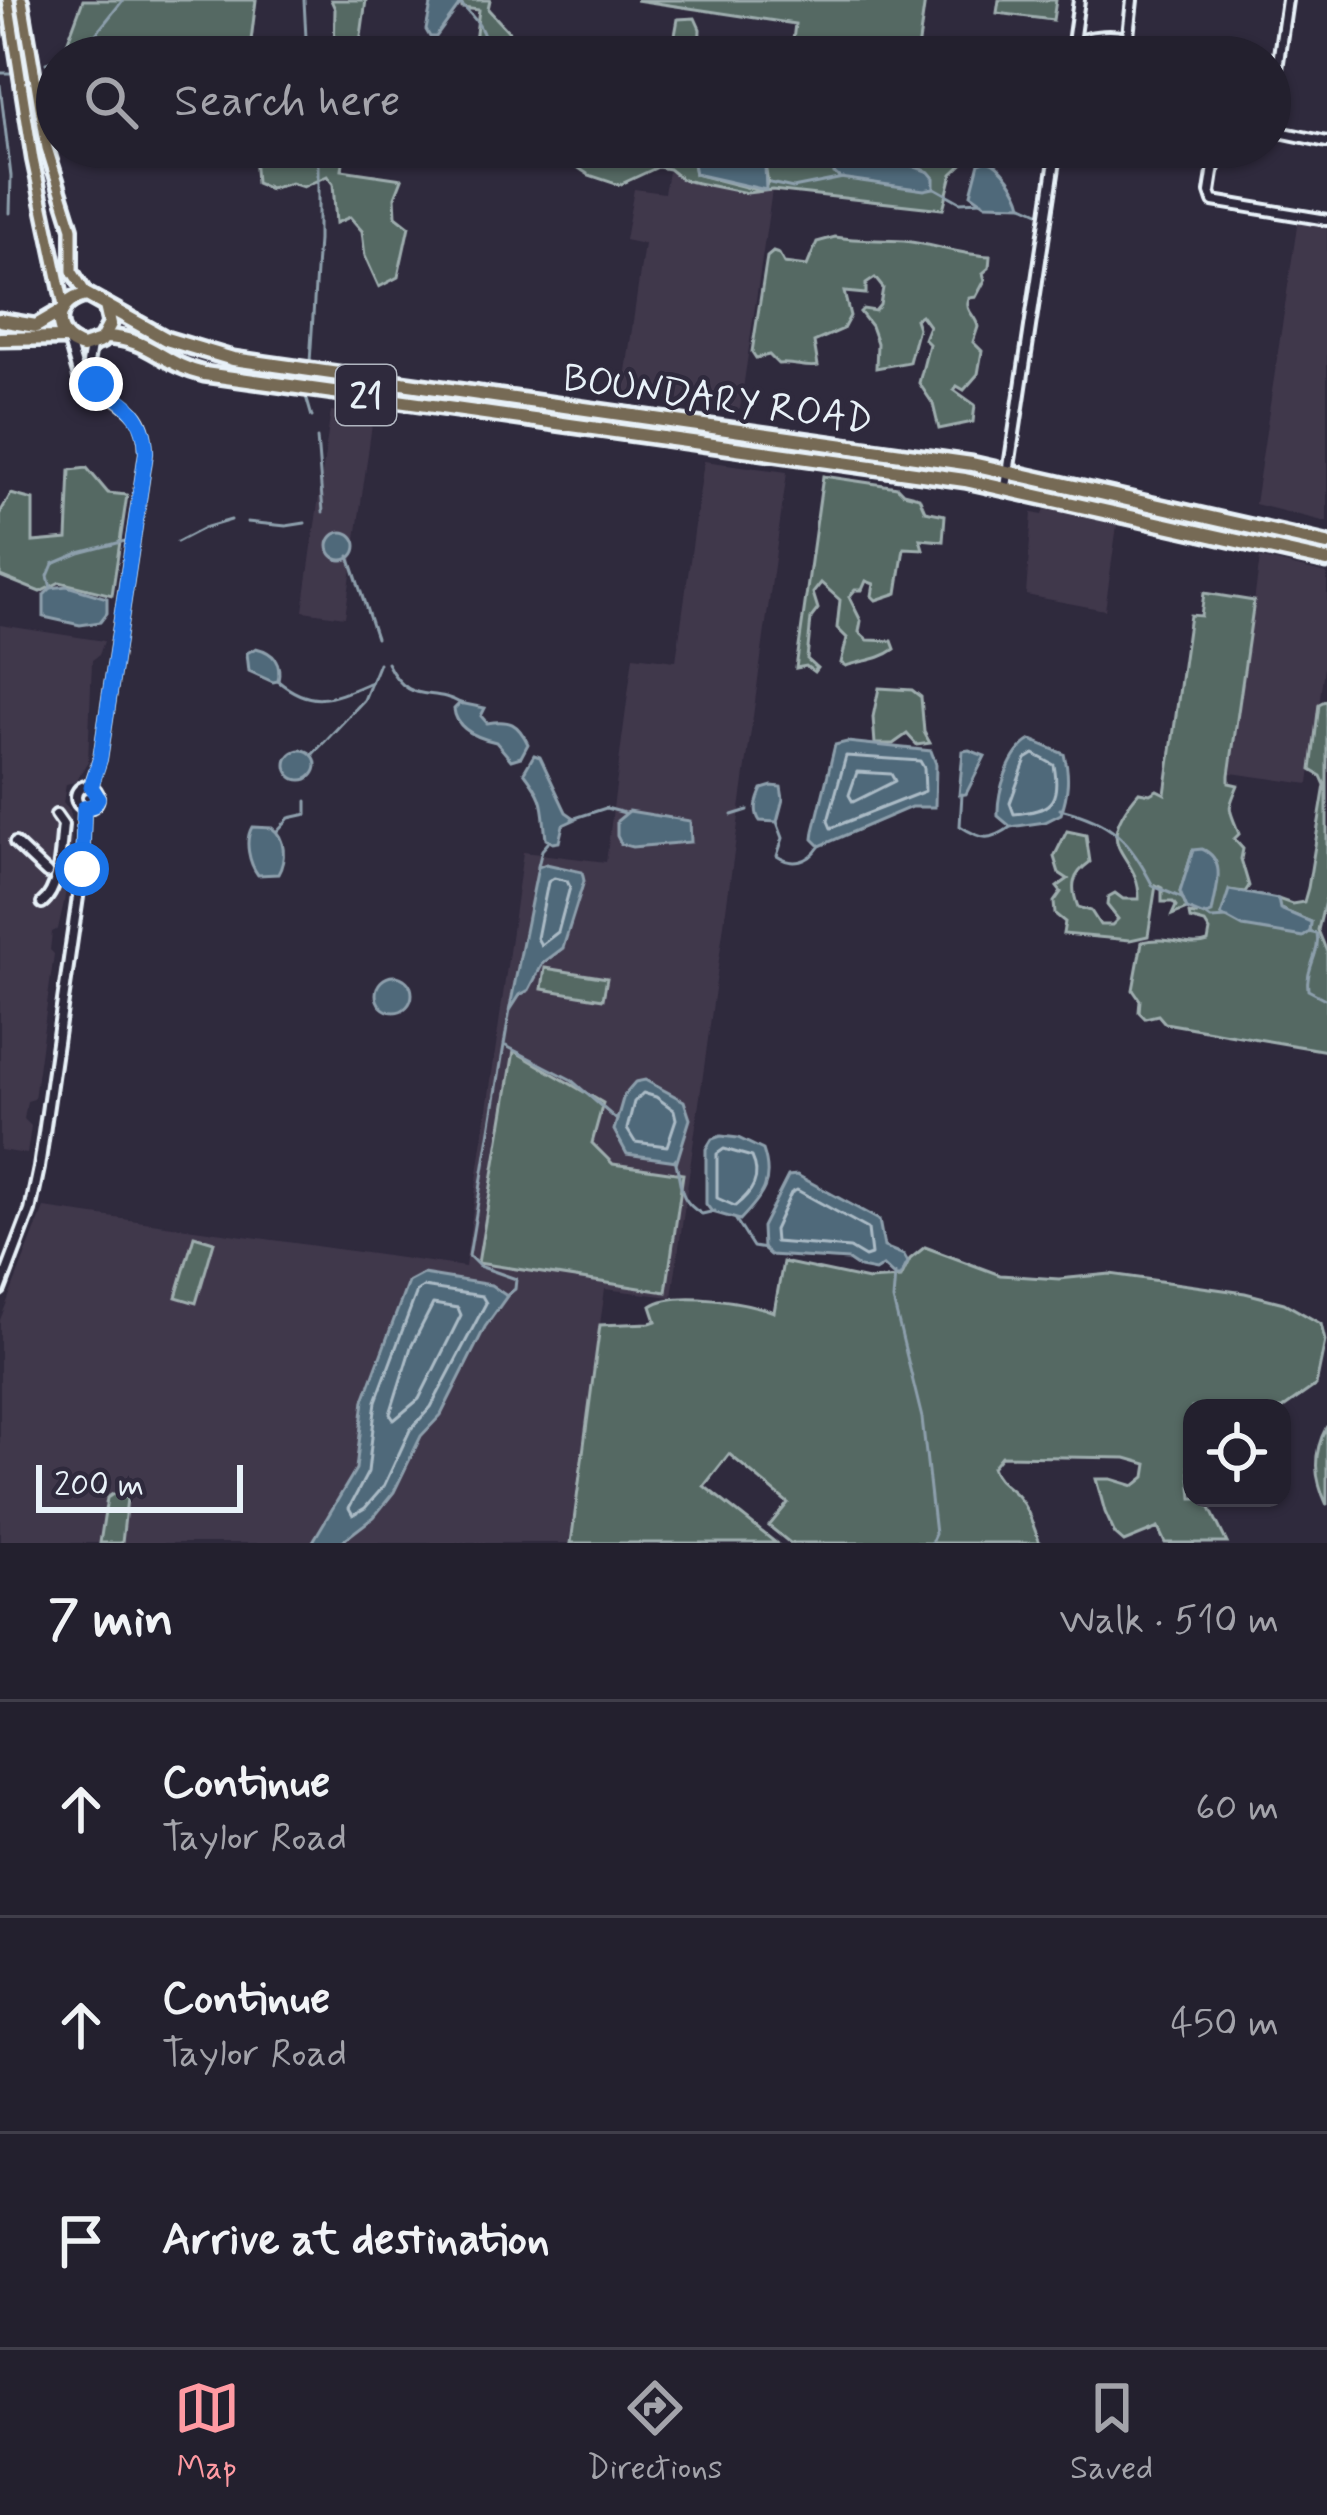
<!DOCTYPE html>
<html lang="en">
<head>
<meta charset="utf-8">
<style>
  :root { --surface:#23202e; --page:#2f2d3a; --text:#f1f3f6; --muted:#a3a3aa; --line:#403e4a; --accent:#ff9aa2 }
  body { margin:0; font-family:Mynerve,sans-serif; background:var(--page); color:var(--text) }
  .controls { position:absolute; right:36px; bottom:36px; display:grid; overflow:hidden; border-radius:24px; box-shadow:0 3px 9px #0004 }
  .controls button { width:108px; height:108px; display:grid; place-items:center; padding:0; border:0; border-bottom:3px solid var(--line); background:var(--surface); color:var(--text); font:60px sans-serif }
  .scale { position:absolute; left:36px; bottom:30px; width:207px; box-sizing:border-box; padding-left:12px; border:6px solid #e8f1f8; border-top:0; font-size:33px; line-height:42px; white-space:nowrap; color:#e8f1f8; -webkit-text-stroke:9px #2f2a3d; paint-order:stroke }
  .stop { position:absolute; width:36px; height:36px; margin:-27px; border:9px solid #1a73e8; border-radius:50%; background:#fff }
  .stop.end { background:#1a73e8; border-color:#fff; box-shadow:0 3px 12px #0008 }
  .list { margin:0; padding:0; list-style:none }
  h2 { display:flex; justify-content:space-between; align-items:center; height:156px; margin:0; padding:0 48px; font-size:51px }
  h2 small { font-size:39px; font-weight:400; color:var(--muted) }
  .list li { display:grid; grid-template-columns:78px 1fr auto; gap:36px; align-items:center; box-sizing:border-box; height:216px; padding:0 48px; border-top:3px solid var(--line) }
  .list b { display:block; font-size:45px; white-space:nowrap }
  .list p { margin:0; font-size:39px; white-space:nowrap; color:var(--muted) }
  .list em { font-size:39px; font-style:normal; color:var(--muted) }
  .icon { flex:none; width:66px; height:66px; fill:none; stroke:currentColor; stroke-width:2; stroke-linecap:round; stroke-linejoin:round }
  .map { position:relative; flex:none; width:1327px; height:1543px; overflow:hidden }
  .search { position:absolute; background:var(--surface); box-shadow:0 3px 9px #0004; left:36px; right:36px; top:36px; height:132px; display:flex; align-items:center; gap:30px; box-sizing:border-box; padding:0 42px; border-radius:66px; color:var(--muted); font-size:45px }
  .sheet { height:804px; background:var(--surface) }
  nav { display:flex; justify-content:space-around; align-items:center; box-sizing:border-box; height:168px; border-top:3px solid var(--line); background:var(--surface); font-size:33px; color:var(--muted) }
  nav a { display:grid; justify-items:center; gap:6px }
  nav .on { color:var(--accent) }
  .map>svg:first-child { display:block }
  .built { fill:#41384c }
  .green { fill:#546964; stroke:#9eadae; stroke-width:3 }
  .water { fill:#50697a; stroke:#8d9fac; stroke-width:3 }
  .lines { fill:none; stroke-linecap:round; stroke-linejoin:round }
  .shore { stroke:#abbbc6; stroke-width:3 }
  .stream { stroke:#8d9fac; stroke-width:3 }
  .minor-casing { stroke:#e8f1f8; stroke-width:16 }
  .major-casing { stroke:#e8f1f8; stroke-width:18 }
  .highway-casing { stroke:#e8f1f8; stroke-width:21 }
  .minor { stroke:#2f2a3d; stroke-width:8 }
  .major { stroke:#766a55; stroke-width:9 }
  .highway { stroke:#766a55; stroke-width:12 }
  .route { stroke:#1a73e8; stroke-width:15 }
  .labels { text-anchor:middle; stroke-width:9; stroke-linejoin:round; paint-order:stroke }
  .shield { fill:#2f2a3d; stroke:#b0b5c0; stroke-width:3 }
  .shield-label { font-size:36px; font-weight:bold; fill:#e8f1f8 }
  .street-label { font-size:39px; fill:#e8f1f8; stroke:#2f2a3d }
</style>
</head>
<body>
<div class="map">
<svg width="1327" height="1543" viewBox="0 0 1327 1543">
  <rect width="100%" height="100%" fill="#2f2a3d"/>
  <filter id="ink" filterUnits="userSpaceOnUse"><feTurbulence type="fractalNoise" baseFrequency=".00833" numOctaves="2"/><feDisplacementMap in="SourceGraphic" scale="24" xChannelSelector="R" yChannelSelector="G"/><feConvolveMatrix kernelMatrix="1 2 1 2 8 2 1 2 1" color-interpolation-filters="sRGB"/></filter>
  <g filter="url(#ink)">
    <g class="built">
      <path d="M668 172 772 190 740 409 623 393 644 244 625 240 634 189 664 193Z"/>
      <path d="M1298 220 1327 224V522L1255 504Z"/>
      <path d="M331 411 373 417 345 617 303 611Z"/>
      <path d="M704 461 787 472 672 1297 605 1289 569 1543H0V1320L44 1208 465 1267 523 852 606 862 633 656 676 661Z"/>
      <path d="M1045 509 1117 525 1105 610 1026 595 1032 513 1043 515Z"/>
      <path d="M1260 558 1327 574V643L1309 784 1231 773Z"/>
      <path d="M0 625 104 641 99 655 92 660 88 761 75 782 66 784 63 803 70 810 72 846 64 902 58 929 52 932 50 950 54 954 34 1099 27 1101 24 1119 31 1126 27 1154 0 1150Z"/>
    </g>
    <g class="green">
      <path d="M83 0H256L249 57H226L225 51 171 57H62Z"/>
      <path d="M331 0H366L358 57H334L335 9Z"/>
      <path d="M461 0H490L488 9 520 44 525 57H473L479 10 462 8Z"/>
      <path d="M636 0H925L917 57H791L795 24Z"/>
      <path d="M999 0H1056L1053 20 997 13Z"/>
      <path d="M695 18 700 29 699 57H671L678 19Z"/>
      <path d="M260 147H345L342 170 402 179 395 197 396 216 409 226 398 277 379 287 365 256 362 231 350 217 336 223 333 184 327 176 303 187 291 183 270 189 256 183 254 154Z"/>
      <path d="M547 147H579L586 159C612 158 649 164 669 147H690L695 174 761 191 768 183 765 165 747 147H767L777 152 778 147H842L839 150 929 172 861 147H980L952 174 943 209 772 190 747 193 683 180 669 169 658 167 619 185 589 175Z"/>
      <path d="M835 237C859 241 880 239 904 241 933 244 959 255 990 256L989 268 983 273 985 280 976 297 969 298C964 312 976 315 978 327L973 342 982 351 978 374 964 390 957 386 954 390 975 405 973 422 939 429 933 404 919 383 929 344 924 339 929 326 921 315 915 319 918 328 909 362 876 368 877 343 871 326 860 312 863 309 875 311 880 305 883 288 875 278 866 284V294L844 292 850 316 843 329 814 342 818 366C806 369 793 362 778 364L769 355 756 358 752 352 767 257 773 252 779 254 784 263 807 266 817 242Z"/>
      <path d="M87 468 108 493 127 495 112 595 60 582 40 592 0 576V513L11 494 33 500V542L67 539 70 470Z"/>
      <path d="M823 476 897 487 903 493 919 497 925 511 945 515 943 541 920 539 923 549 904 548 897 593 876 600 872 596 874 584 866 581 862 590H855L849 597 861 621 859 632 868 640 892 641 895 649C880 660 864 660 846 666L841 663 847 638 837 628 840 600 821 583 813 593 818 609 811 618 807 659 817 668 814 672 806 666 796 668Z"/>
      <path d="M1204 593 1254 601 1229 775V783L1238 785C1226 813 1229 806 1239 834L1234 839 1243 849 1241 859 1249 886 1245 892 1229 890 1310 932 1311 922 1280 909 1278 899 1292 904 1304 902 1308 888 1325 785 1321 776 1311 770 1319 704 1327 700V893L1318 930 1327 952V1051L1165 1023 1158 1015 1145 1018 1139 1012 1140 1000 1133 990 1142 942C1169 935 1190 949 1208 942L1210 931 1205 923 1190 919 1189 914 1196 915 1193 850 1180 892 1187 909 1172 915 1176 906 1173 902H1162V888L1156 885 1148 936 1130 940 1063 934 1065 922 1055 914 1054 902 1061 892 1057 887 1068 879 1059 873 1054 857 1067 831 1086 835 1090 862C1072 875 1070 886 1078 907L1091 911 1100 925H1112L1118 919 1107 905 1108 897 1115 893 1123 899H1139C1140 850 1087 852 1139 792L1150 794 1157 790 1165 794 1190 615 1201 616Z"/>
      <path d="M879 688 912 690 921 697 924 732 930 743 917 745 907 734 893 744H875L873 717Z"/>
      <path d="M545 968 607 978 603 999 542 989Z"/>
      <path d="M514 1051 603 1103 592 1143 613 1164 683 1174 666 1292 478 1263Z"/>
      <path d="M194 1236 214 1242 196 1303 176 1297Z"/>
      <path d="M925 1247 1000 1275 1059 1279 1110 1274 1245 1293 1284 1303 1321 1324 1325 1341 1316 1385 1282 1409 1192 1408 1189 1464 1192 1498H1205L1227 1543H1165L1158 1528 1124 1542 1115 1534 1105 1512 1096 1479H1111L1134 1486 1145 1477 1147 1464 1126 1458 1001 1456 992 1467C997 1483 1008 1485 1018 1497 1030 1511 1033 1527 1040 1543H790L769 1526 788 1503 729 1454 704 1486 776 1543H571L600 1325 650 1323 656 1321 651 1306C675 1289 747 1302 774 1312L783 1262 868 1280 901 1278 910 1259Z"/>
      <path d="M1327 1426V1505C1314 1477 1312 1454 1327 1426Z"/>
      <path d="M113 1494 127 1498 122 1543H100L107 1498Z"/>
    </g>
    <g class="water">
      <path d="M432 0H460V4L436 37H430L426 30Z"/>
      <path d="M579 147H669C649 164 612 158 586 159Z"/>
      <path d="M690 147 751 149 765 165 766 190 695 174Z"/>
      <path d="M842 147H861L929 172 934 178V188L924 190 840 178 834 173Z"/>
      <path d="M987 160C1002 164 1019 191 1022 205L985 204 971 194 979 163Z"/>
      <circle cx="342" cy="546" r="14"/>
      <path d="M67 586 107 598V613L100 622 80 625 44 617V595L51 588Z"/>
      <path d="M256 648C273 652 282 662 278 681L273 682 249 671 247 653Z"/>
      <path d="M460 703 485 708 481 716 487 723C510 719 518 723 528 744L521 757 511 760 496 742C478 738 456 730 454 709Z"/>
      <path d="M1031 740 1064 754C1070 776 1068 793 1061 814L1045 822 1011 827 998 816C997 792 1009 752 1031 740Z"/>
      <path d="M847 742 931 751 936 764 935 807H911L820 846 813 839 814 831 835 745Z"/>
      <circle cx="301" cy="765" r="15"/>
      <path d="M969 750 985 756 966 794 959 795 963 751Z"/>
      <path d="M534 755 540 757 566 812 576 819 563 825 559 842 553 843 546 839C542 805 546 801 524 772Z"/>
      <path d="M772 786 781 787 783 799 777 822 760 821C753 811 757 800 762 789Z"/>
      <path d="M629 811 690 821 691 842 632 847 621 844 617 836V821Z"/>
      <path d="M252 827 272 828C286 838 286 860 278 874L258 875C249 863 244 841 252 827Z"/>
      <path d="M1202 849C1228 860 1216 890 1212 913L1204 916 1187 909 1180 892 1193 850Z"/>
      <path d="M546 864 582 872 584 881 563 948 543 963 529 990 520 995 509 1012 538 867Z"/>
      <path d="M1229 890 1278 899 1280 909 1311 922 1310 932 1303 937 1243 927 1221 915Z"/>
      <circle cx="394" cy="994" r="18"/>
      <path d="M645 1080 684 1101 690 1119 677 1161 627 1154 614 1130 624 1095 635 1082Z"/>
      <path d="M721 1136 738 1138 763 1150C774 1182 763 1196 740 1220L712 1212 706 1204V1149L712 1139Z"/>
      <path d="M797 1175 879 1220 884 1247 904 1255 908 1262 900 1277H895L883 1266 875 1271 860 1268 848 1260 770 1255 763 1249 762 1227 788 1176Z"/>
      <path d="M423 1274 491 1285 507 1296 485 1327 441 1415 421 1436 394 1492 374 1517 340 1543H312L356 1469 364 1400 408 1282Z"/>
    </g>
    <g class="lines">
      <g class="shore">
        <path d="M1034 754 1054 765C1061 803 1050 811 1014 814L1010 803 1026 759Z"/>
        <path d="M846 756 920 761 924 768 925 791 831 828 828 821Z"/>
        <path d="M857 772 891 774 895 781 853 802 849 795Z"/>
        <path d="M554 878 567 881 570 887 558 932 541 945 537 938 548 882Z"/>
        <path d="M643 1093 656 1097 674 1110 676 1119 667 1146 635 1142 627 1129 634 1102Z"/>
        <path d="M724 1149 752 1157C762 1178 752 1193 735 1206L717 1198V1154Z"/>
        <path d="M797 1190 868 1229 871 1255 865 1257 850 1248 775 1242 774 1230 791 1193Z"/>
        <path d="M423 1287 482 1296 486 1303 431 1407 410 1430 384 1486 365 1508 353 1515 349 1508 368 1472 376 1401 417 1291Z"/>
        <path d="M433 1304 458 1308 461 1315 419 1399 394 1420 390 1414 411 1347Z"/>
      </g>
      <g class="stream">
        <path d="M304 0 307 57"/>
        <path d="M457 0C476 19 486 29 488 57"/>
        <path d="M70 57 80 54 123 0"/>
        <path d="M46 63 57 60"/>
        <path d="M0 73H10"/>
        <path d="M0 85 11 176 10 213"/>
        <path d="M770 183 793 188 843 178"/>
        <path d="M935 188 960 202 982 201"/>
        <path d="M1021 204 1041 213"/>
        <path d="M310 362 318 240V147"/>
        <path d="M305 393 312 417"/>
        <path d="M317 438 323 512"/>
        <path d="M247 522 286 526 305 523"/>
        <path d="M177 542 204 528 231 520"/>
        <path d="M349 556 376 638"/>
        <path d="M51 588 48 576 53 564 79 553 129 540"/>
        <path d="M387 663C410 708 431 685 462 704"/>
        <path d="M278 681C312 709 332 699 369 683"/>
        <path d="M312 755 364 700 379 663"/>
        <path d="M962 794 960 826C982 840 990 842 1012 826"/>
        <path d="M1060 809C1113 822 1129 840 1153 886L1182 898"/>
        <path d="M732 815 748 810"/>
        <path d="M572 819 606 808 625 813"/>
        <path d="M777 822 783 838 777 856C793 867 809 862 819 847"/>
        <path d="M277 831 289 818 307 814V801"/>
        <path d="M538 866 542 850 548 843"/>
        <path d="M1204 914 1211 919 1228 918"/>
        <path d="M1309 932 1317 934C1321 952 1305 969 1308 990L1327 1000"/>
        <path d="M506 1046 570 1079 617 1120"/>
        <path d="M675 1159C682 1183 677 1200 702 1214L715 1211"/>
        <path d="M736 1220 753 1247 765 1249"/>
        <path d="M895 1274 893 1300 922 1418 935 1534 931 1543"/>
        <path d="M506 1296 515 1289 516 1279 479 1266 469 1256 510 1009"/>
      </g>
      <g class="minor-casing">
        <g id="minor">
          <path d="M1128 36 1132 0"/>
          <path d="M1072 46C1085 34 1122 33 1135 42L1233 57"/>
          <path d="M1071 57 1079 0"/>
          <path d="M1270 117 1287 0"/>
          <path d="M1270 130 1327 142"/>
          <path d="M1217 147 1210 192 1213 201 1327 220"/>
          <path d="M69 342 79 377 103 393"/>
          <path d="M1006 487 1057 147"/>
          <circle cx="87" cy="797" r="11"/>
          <path d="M91 786 100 759 146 453C145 404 119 406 90 378L87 370 91 346"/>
          <path d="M15 843 47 873"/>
          <path d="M42 903C61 888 60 848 63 825L56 815"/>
          <path d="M0 1290 30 1211 39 1168 82 869 84 808"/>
        </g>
      </g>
      <g class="major-casing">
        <g id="major">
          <path d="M8 0 33 160 64 306"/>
          <path d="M22 0 47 148 72 228V271L87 295"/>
        </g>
      </g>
      <g class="highway-casing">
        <g id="highway">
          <path d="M106 306 110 324 101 341 83 347C50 338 53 300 87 295L166 339 233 359 972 464 1327 544"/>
          <path d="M0 320 36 326 60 312"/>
          <path d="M105 337C150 338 161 364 204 374L965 480 1327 561"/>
          <path d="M0 339 65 338"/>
        </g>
      </g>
      <use href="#minor" class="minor"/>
      <use href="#major" class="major"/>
      <use href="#highway" class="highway"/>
    </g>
  </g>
  <g class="lines" filter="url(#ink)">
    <path class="route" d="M82 869 84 808 94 805 98 798 91 787 100 759 146 453C146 416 126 402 96 384"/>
  </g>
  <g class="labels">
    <rect class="shield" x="336" y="365" width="60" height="60" rx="9"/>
    <g class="shield-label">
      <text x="366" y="408">21</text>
    </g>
    <g class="street-label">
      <text transform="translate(718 397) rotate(8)" y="14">BOUNDARY ROAD</text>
    </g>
  </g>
</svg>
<div class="controls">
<button><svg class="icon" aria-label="locate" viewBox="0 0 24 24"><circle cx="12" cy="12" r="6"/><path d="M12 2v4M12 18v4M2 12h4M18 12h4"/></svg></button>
</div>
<div class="scale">200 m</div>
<div class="stop" style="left:82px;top:869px"></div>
<div class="stop end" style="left:96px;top:384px"></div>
<div class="search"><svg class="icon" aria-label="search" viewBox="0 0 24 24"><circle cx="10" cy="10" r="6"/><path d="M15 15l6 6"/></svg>Search here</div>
</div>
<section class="sheet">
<h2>7 min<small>Walk · 510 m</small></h2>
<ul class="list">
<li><svg class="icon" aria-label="ahead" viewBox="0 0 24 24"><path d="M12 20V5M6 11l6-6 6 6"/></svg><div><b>Continue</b><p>Taylor Road</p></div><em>60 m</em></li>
<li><svg class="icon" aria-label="ahead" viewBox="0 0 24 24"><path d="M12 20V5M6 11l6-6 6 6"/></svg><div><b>Continue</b><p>Taylor Road</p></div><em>450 m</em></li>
<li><svg class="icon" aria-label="arrive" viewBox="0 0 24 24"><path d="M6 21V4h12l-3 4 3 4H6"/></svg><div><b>Arrive at destination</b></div></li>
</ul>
</section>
<nav>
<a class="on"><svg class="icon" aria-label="map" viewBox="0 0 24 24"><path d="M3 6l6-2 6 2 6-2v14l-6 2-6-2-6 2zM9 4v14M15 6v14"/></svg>Map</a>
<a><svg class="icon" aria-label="directions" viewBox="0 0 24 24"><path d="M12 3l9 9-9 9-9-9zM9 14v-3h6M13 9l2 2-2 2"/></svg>Directions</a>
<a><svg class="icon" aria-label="saved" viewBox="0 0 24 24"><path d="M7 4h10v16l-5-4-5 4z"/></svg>Saved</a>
</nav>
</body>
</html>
